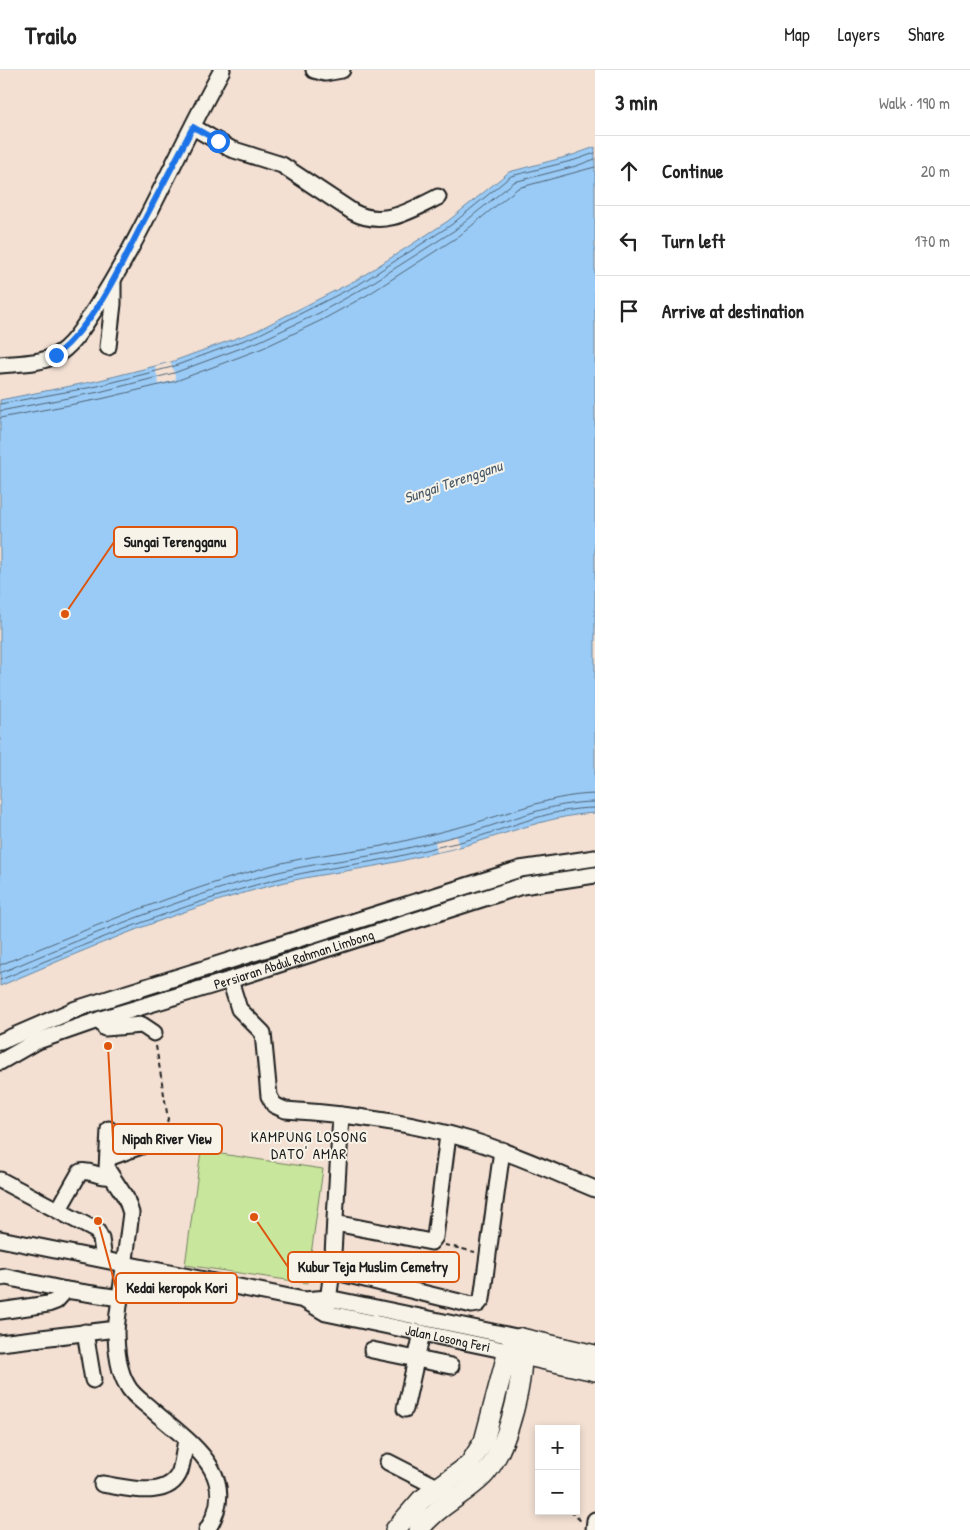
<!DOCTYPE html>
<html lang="en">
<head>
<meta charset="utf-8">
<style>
  :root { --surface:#fff; --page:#f6f6f6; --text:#222; --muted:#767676; --line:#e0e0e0 }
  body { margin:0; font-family:"Patrick Hand",sans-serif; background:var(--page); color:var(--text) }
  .controls { position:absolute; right:15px; bottom:15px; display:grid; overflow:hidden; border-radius:0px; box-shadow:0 2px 8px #0003 }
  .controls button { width:45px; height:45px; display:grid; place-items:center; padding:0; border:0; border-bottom:1px solid var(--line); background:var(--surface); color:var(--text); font:25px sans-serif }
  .stop { position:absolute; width:15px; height:15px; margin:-11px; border:4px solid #1a73e8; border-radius:50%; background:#fff }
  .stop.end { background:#1a73e8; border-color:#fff; box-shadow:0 1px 5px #0008 }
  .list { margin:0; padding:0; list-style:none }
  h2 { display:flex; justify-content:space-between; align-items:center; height:65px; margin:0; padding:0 20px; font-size:21px }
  h2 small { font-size:16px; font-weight:400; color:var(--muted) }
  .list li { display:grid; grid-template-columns:32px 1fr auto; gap:15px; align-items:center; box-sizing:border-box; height:70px; padding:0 20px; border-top:1px solid var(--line) }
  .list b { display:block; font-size:19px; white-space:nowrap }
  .list em { font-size:16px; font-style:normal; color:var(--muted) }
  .icon { flex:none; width:28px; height:28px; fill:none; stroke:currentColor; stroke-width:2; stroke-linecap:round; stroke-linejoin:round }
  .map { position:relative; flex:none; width:595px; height:1460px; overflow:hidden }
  header { display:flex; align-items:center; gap:30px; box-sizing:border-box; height:70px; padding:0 25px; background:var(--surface); border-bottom:1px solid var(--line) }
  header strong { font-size:24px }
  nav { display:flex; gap:28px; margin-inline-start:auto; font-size:18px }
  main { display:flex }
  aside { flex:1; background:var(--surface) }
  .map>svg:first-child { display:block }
  .green { fill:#c9e69d; stroke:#72815c }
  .water { fill:#9acbf6; stroke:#68859f }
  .pier { fill:#f3e0d3 }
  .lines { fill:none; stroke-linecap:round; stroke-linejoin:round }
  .shore { stroke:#4e6273; stroke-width:1 }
  .minor-casing { stroke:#1c1c1c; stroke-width:19 }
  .major-casing { stroke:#1c1c1c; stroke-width:22 }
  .path { stroke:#1c1c1c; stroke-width:2; stroke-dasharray:5 4; stroke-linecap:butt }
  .minor { stroke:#f7f3e8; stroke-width:15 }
  .major { stroke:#f7f3e8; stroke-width:19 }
  .route { stroke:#1a73e8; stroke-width:6 }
  .labels { text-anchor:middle; stroke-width:4; stroke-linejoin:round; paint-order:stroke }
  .street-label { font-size:14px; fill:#1c1c1c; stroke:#f7f3e8 }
  .water-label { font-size:15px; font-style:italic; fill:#485968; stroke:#f7f3e8 }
  .neighbourhood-label { font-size:15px; letter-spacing:1px; fill:#1c1c1c; stroke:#f7f3e8 }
  .leader { fill:none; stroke:#de560d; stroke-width:2 }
  .callout-dot { fill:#de560d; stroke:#f7f3e8; stroke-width:2 }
  .callout { fill:#f7f3e8; stroke:#de560d; stroke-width:2 }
  .callout-label { font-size:15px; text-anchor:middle; font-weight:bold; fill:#1c1c1c }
</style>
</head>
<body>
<header>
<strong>Trailo</strong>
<nav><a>Map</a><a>Layers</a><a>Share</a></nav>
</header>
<main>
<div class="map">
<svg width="595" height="1460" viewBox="0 0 595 1460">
  <rect width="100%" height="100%" fill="#f3e0d3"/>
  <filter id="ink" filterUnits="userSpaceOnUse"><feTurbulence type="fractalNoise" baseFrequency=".02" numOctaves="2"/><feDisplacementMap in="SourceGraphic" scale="10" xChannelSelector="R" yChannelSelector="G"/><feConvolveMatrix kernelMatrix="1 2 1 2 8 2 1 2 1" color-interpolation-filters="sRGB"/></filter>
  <g filter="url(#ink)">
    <path class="green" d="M201 1081 323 1099 307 1213 185 1195Z"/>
    <path class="water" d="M595 77V743C544 746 498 768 448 780 427 784 407 790 386 794 350 801 313 805 277 814 181 838 91 877 0 916V330L96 311 171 292 256 261 358 209 448 151 509 102 573 85Z"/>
    <g class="pier">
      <path d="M171 292 176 310 159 314 155 297Z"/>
      <path d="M457 766 459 777 437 782 435 771Z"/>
    </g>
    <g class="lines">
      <g class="shore">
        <path d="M0 334 98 316 172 297 258 265 361 213 451 155 511 106 575 90 595 83"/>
        <path d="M0 341 99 322 174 303 260 271 319 243 364 218 455 160 514 112 576 96 595 89"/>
        <path d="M0 348 101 329 176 311 263 278 322 250 369 224 459 166 518 118 595 97"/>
        <path d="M0 895C89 858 177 822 270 796 307 786 345 782 382 776 405 771 429 765 452 759 500 748 545 725 595 724"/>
        <path d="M0 903C90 865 179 828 274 803 311 794 348 790 386 783 409 778 432 772 456 766 502 755 546 732 595 732"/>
        <path d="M0 910C90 872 179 835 274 810 310 800 348 796 386 789 409 784 432 778 456 773 502 762 546 738 595 738"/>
      </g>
      <g class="minor-casing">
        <g id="minor">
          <path d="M314 0 325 3 342 0"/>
          <path d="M193 57 231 79 282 95 353 142C383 158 410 141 438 127"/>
          <path d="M108 277 113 234V211"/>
          <path d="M0 295C18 293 40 294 56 285 73 276 85 254 95 239 144 163 178 79 222 0"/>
          <path d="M230 910 239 939 263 963 269 1026 274 1035 285 1040C347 1044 410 1052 470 1070 513 1083 554 1102 595 1119"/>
          <path d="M101 949 105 958 142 955 154 963"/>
          <path d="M0 972 76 939 520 799 595 788"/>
          <path id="s1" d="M0 992 35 972 101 949 230 910 522 816 595 805"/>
          <path d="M109 1059 107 1099 126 1128 131 1143 116 1259C116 1275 118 1300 127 1315 132 1325 142 1331 151 1339 189 1372 243 1405 207 1460"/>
          <path d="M108 1088 158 1070"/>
          <path d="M0 1110 97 1161 101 1169 104 1189"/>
          <path d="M59 1139 80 1102C90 1099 99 1108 110 1106"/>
          <path d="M335 1153 431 1172 435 1167 448 1065"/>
          <path d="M0 1169 304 1230 328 1228 521 1268"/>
          <path d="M332 1201 472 1235 478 1234 482 1229 502 1080"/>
          <path d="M0 1208 6 1207 66 1220"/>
          <path id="s2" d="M304 1230 326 1243 508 1281"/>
          <path d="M327 1238 332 1201 341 1045"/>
          <path d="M0 1241 48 1234 56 1231 66 1220 120 1228"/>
          <path d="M85 1262 93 1310"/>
          <path d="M0 1273 116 1259"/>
          <path d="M372 1280 451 1296"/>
          <path d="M405 1339 422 1263"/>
          <path d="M388 1392 437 1417"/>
          <path d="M102 1414C125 1417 169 1431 180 1401 183 1391 184 1380 186 1370"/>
          <path d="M594 1460 595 1450"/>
        </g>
      </g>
      <g class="major-casing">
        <g id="major">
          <path d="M521 1268 595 1285"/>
          <path d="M514 1283 595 1301"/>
          <path d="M395 1460 421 1430 469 1395 484 1371 508 1281 521 1268"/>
          <path d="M419 1460C436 1437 463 1426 483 1406 508 1380 527 1303 521 1268"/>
        </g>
      </g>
      <g class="path">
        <path d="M156 976 168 1049 165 1060"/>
        <path d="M445 1175 475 1182"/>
        <path d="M535 1415 539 1416"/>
        <path d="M570 1441 581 1451"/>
      </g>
      <use href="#minor" class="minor"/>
      <use href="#major" class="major"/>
    </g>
  </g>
  <g class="lines" filter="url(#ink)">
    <path class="route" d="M56 285C94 253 116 206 138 162 156 127 175 92 193 57L218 71"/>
  </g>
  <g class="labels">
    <g class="street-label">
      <text dy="5" stroke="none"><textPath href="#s1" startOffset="312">Persiaran Abdul Rahman Limbong</textPath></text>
      <text dy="5" stroke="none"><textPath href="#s2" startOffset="150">Jalan Losong Feri</textPath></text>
    </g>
    <g class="water-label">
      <text transform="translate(453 412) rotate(-19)" y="5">Sungai Terengganu</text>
    </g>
    <g class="neighbourhood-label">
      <text x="309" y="1072">KAMPUNG LOSONG<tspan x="309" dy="17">DATO' AMAR</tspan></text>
    </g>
  </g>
  <path class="leader" d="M65 544L114 472M108 976L113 1069M254 1147L288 1197M98 1151L116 1218"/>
  <g class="callout-dot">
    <circle cx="65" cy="544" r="5"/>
    <circle cx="108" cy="976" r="5"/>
    <circle cx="254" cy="1147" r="5"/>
    <circle cx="98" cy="1151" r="5"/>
  </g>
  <g class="callout">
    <rect x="114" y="457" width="123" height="30" rx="5"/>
    <rect x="113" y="1054" width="109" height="30" rx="5"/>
    <rect x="288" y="1182" width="171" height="30" rx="5"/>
    <rect x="116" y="1203" width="121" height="30" rx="5"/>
  </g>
  <g class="callout-label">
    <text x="175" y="477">Sungai Terengganu</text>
    <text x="167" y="1074">Nipah River View</text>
    <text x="373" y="1202">Kubur Teja Muslim Cemetry</text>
    <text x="177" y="1223">Kedai keropok Kori</text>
  </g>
</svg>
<div class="controls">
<button>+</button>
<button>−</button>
</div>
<div class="stop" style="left:218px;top:71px"></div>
<div class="stop end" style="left:56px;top:285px"></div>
</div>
<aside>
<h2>3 min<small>Walk · 190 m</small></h2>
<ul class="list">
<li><svg class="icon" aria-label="ahead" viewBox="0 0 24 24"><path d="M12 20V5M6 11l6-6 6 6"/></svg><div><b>Continue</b></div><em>20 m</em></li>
<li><svg class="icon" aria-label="left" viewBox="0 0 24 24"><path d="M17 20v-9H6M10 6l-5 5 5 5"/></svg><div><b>Turn left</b></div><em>170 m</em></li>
<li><svg class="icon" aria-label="arrive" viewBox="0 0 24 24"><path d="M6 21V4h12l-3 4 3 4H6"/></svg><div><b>Arrive at destination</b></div></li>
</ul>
</aside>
</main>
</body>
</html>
